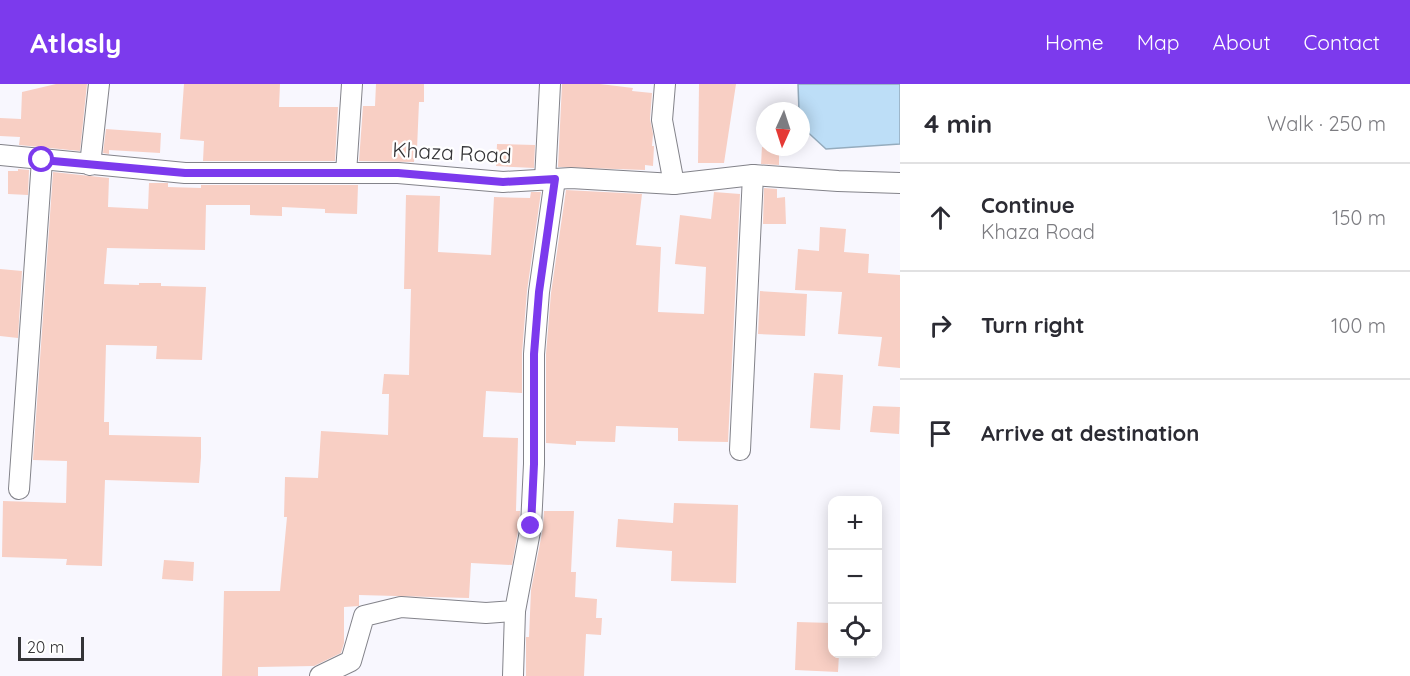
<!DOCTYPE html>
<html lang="en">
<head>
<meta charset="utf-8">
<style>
  :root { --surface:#fff; --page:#f7f7f7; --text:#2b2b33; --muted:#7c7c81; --line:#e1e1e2; --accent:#7c3aed }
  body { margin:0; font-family:Quicksand,sans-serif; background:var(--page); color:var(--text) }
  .controls { position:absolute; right:18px; bottom:18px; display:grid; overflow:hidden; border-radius:12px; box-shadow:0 3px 15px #0003 }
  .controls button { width:54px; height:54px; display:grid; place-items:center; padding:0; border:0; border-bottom:2px solid var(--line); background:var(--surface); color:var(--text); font:30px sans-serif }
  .compass { position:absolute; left:756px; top:18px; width:54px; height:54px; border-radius:50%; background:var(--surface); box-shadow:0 3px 15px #0003; rotate:183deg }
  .scale { position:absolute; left:18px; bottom:15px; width:66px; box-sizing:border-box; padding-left:6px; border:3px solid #343437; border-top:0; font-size:16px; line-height:21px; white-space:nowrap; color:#343437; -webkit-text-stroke:4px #fff; paint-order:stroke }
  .stop { position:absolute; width:18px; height:18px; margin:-14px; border:4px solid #7c3aed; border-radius:50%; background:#fff }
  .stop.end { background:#7c3aed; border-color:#fff; box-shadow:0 2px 6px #0008 }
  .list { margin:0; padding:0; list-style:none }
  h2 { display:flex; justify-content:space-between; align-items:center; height:78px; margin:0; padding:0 24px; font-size:26px }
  h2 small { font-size:20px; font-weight:400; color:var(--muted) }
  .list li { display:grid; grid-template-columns:39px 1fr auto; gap:18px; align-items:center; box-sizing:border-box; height:108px; padding:0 24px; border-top:2px solid var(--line) }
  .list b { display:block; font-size:22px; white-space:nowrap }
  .list p { margin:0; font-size:20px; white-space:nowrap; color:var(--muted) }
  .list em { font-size:20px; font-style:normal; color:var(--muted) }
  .icon { flex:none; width:33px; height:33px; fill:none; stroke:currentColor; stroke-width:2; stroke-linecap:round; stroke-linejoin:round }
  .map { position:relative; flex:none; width:900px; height:592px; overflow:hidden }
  header { display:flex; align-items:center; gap:36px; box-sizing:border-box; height:84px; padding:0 30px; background:var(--accent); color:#fff }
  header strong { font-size:28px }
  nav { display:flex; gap:33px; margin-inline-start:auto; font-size:21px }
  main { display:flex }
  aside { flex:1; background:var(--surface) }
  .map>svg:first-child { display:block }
  .water { fill:#bddef7; stroke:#94abbd; stroke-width:1.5 }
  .building { fill:#f8cfc4 }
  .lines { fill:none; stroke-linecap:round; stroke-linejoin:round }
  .street-casing { stroke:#83838a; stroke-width:22 }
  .street { stroke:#fff; stroke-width:20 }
  .route { stroke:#7c3aed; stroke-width:8 }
  .labels { text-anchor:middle; stroke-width:4.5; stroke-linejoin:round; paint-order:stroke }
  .street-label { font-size:21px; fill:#343437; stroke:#fff }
</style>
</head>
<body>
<header>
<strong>Atlasly</strong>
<nav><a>Home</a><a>Map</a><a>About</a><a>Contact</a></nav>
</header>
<main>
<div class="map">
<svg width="900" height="592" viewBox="0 0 900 592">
  <rect width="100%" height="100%" fill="#f8f7fe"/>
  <path class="water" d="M798 0H900V60L826 65 801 42V27H799Z"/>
  <g class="building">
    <path d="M56 0H87L80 67 19 61 20 53 0 52V34L21 35 22 8Z"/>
    <path d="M184 0H280L279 23H338L335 77H203L204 57 180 55Z"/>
    <path d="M376 0H424V18H419L417 65 415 64 414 78 359 77 363 22H375Z"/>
    <path d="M562 0H600L633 4 632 7 652 9 650 35 653 50 652 62H654L653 82 645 81V86L558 83Z"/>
    <path d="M699 0H736L724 79H698Z"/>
    <path d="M106 45 161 49 160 69 109 66V70L103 69Z"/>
    <path d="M497 60 535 61 534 84 496 82Z"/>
    <path d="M762 63 779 64V81L761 80Z"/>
    <path d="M18 85 29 86 28 111 8 110V87H18Z"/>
    <path d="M53 88 109 94 108 123 148 125 149 99H168V103L201 104V101H358L357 130 325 129V125L282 123V132L250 131V121H206L205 166 107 164 104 200 139 201V199H161V202L206 203 202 276 156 275 157 262 106 261 104 338H109V351L201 353V373L199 399 105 396 102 482 66 481 67 475 2 473 3 417 66 419 67 377 33 376Z"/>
    <path d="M764 104 777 105V114L785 113 786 140H763Z"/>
    <path d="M566 106 642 110 636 161 661 163 658 228 704 230 706 183 675 180 680 131 711 135 714 108 740 110 728 358 678 357V344L616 342 615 358 576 357V361L546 359V270L551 209Z"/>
    <path d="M531 108H541L527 207 522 269V309L486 307 483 353 518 354 516 427H520L519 441 512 481 471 479 469 514 359 511V522L344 523V559L341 569 314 582 258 583V592H222L224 507H280L287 433H284L285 393 318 394 321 347 388 351 389 310H382L384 290 409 291 411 205H404L406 111 440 112 438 168 491 171 494 113 530 114Z"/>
    <path d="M820 143 846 145 844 168 869 170 868 189 900 191V284L878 282 882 253 838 250 842 208 795 206 798 165 819 167Z"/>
    <path d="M0 185 22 187 18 254 0 252Z"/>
    <path d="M760 207 807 210 805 252 758 250Z"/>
    <path d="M814 289 843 291 840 346 810 344Z"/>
    <path d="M873 322 900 323 899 350 870 348Z"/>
    <path d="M674 419 738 421 736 499 671 497 672 467 616 463 618 435 673 439Z"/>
    <path d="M544 427H574L571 488H576L575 513 597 515 596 534H602L601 551 586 550 584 592H526V553H529L531 506 543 444Z"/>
    <path d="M164 476 194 478 193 497 162 495Z"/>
    <path d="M797 538 832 539V570H839L838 588 795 586Z"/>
  </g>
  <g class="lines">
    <g class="street-casing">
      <g id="street">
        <path d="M665 0 662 36 674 100"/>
        <path d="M0 71 185 89H398L503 98 571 94 674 100 753 91 838 97 900 99"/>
        <path d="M90 81 99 0"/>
        <path d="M346 89 352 0"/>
        <path d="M545 96 550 0"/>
        <path d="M740 366 753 91"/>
        <path d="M19 405 42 76"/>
        <path d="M320 592 351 577 364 532 401 523 486 529 515 527 531 442 534 380V270L539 208 555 95"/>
        <path d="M513 592 515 527"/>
      </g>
    </g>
    <use href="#street" class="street"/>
  </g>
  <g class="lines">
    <path class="route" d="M42 76 185 89H398L503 98 555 95 539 208 534 270V380L531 442"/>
  </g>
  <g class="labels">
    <g class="street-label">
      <text transform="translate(452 69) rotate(3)" y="7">Khaza Road</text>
    </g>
  </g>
</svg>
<div class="controls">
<button>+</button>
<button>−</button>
<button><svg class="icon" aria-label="locate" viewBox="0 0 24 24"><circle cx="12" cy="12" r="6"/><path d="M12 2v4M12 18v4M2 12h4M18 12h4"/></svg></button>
</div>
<svg class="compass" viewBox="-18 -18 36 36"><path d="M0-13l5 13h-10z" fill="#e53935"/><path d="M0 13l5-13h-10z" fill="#7c7c81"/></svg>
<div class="scale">20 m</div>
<div class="stop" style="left:42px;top:76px"></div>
<div class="stop end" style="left:531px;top:442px"></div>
</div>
<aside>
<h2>4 min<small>Walk · 250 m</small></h2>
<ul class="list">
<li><svg class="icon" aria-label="ahead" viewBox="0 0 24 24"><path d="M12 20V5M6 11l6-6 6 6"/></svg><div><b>Continue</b><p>Khaza Road</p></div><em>150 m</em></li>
<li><svg class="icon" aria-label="right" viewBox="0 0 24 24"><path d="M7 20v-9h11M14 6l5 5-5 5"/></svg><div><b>Turn right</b></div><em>100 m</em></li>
<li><svg class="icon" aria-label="arrive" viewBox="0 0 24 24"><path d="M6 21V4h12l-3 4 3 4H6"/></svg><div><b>Arrive at destination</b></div></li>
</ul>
</aside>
</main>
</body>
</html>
